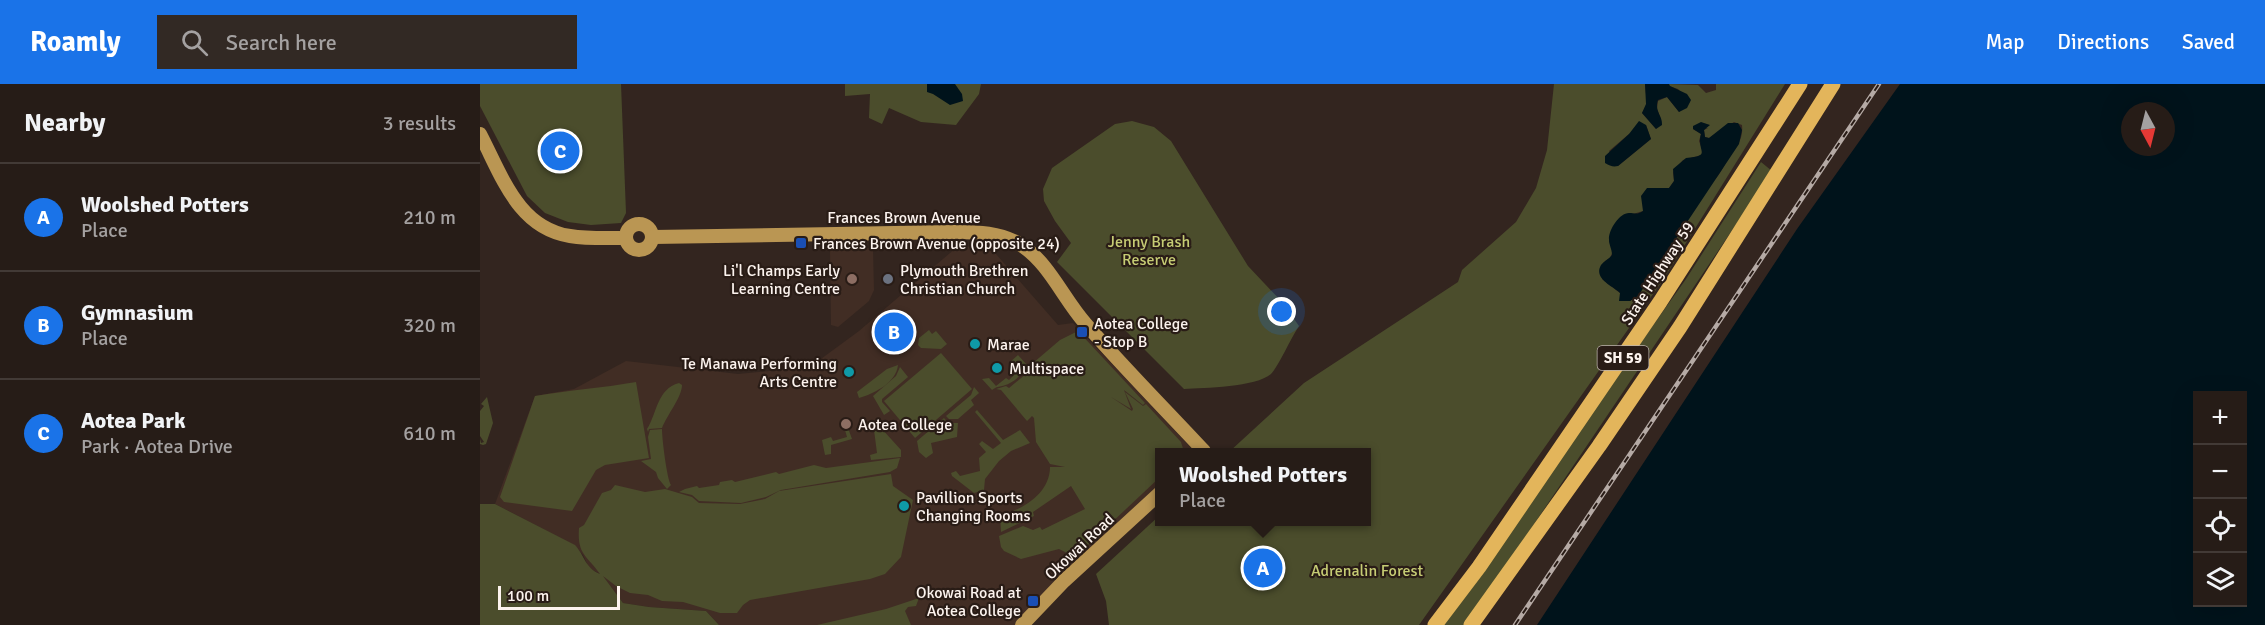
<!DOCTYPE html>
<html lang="en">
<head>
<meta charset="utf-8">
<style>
  :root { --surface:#261c17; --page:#322924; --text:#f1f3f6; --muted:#a4a1a1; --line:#423a36; --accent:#1a73e8 }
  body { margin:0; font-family:Signika,sans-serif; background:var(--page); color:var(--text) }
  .controls { position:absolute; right:18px; bottom:18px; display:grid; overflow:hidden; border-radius:0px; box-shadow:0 6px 24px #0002 }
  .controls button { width:54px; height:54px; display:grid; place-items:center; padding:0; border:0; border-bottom:2px solid var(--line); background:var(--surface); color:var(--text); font:30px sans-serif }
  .compass { position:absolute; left:1641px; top:18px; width:54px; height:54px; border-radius:50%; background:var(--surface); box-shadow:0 6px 24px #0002; rotate:173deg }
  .scale { position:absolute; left:18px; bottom:15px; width:122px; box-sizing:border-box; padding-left:6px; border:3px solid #fcf3ee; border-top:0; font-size:16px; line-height:21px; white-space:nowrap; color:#fcf3ee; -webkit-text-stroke:4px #291c16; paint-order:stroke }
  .you { position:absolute; left:802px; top:228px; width:21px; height:21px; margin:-15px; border:4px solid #fff; border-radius:50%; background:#1a73e8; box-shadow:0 0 0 9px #1a73e833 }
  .badge { display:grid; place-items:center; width:39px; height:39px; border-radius:50%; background:var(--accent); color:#fff; font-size:20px; font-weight:700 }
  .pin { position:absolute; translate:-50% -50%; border:3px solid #fff; box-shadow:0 2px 6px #0006 }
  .popup { position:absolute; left:675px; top:364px; width:216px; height:78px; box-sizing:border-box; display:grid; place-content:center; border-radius:0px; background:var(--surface); filter:drop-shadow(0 2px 4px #0005); font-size:20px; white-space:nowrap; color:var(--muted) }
  .popup b { font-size:22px; color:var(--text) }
  .popup::after { content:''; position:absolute; left:50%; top:100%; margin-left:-12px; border:12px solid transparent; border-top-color:var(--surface) }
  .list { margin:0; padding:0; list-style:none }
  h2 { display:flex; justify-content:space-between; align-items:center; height:78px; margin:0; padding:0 24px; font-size:26px }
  h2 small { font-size:20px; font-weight:400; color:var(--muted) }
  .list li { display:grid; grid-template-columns:39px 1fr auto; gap:18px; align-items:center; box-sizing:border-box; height:108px; padding:0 24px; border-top:2px solid var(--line) }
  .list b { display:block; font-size:22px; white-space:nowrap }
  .list p { margin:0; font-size:20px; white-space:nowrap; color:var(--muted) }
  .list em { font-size:20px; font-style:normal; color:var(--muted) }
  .icon { flex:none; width:33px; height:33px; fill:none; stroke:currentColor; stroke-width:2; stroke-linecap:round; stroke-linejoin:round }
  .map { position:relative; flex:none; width:1785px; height:541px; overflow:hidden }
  header { display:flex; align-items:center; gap:36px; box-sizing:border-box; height:84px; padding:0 30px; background:var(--accent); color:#fff }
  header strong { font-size:28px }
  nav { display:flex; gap:33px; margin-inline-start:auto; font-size:21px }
  .search { width:420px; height:54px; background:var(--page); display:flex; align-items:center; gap:15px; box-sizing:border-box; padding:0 21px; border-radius:0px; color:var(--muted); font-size:22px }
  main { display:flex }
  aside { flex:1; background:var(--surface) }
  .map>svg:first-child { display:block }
  .built { fill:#412d24 }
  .green { fill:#4b4d2c; fill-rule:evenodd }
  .water { fill:#00131b; fill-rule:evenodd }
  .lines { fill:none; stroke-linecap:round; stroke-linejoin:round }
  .secondary { stroke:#ba9653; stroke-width:14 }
  .primary { stroke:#e3b55b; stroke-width:15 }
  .rail-casing { stroke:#b5aaa5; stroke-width:4.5 }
  .rail { stroke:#291c16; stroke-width:2; stroke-dasharray:7; stroke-linecap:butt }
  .transit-dot { fill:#1a4fb4; stroke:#291c16; stroke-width:2 }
  .education-dot { fill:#8d6e63; stroke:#291c16; stroke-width:2 }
  .worship-dot { fill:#6b7280; stroke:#291c16; stroke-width:2 }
  .culture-dot { fill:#0f9aa8; stroke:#291c16; stroke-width:2 }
  .labels { text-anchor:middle; stroke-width:4.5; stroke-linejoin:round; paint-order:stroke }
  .shield { fill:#291c16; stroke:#bdb2ad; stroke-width:1.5 }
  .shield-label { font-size:15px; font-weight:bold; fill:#fcf3ee }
  .street-label { font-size:16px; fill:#fcf3ee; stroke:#291c16 }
  .park-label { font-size:16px; fill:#c6cc74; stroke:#291c16 }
  .poi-label { font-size:16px; fill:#fcf3ee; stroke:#291c16; text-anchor:start }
</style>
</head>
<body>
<header>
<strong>Roamly</strong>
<div class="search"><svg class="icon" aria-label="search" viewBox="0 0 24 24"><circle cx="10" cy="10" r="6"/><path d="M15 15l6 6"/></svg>Search here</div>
<nav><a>Map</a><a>Directions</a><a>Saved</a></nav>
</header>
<main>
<aside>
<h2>Nearby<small>3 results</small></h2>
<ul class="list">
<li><span class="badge">A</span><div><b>Woolshed Potters</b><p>Place</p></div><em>210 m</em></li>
<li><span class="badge">B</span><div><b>Gymnasium</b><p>Place</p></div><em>320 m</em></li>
<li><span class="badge">C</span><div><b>Aotea Park</b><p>Park · Aotea Drive</p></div><em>610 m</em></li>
</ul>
</aside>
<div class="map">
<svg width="1785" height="541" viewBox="0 0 1785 541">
  <rect width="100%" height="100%" fill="#33251f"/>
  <g class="built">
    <path d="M509 162 578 241 593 239 715 368H680L679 402 536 541H239L226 527 169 523 143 519 122 491 109 484 103 471 94 461 15 420 55 312 94 305 146 277 258 290 330 283 379 247 477 163Z"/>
    <path d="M350 164H393L394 206 389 217 358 243 351 241Z"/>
  </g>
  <g class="green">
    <path d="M0 0H141L146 129 141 139 111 141 88 138 65 129 47 112 0 22Z"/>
    <path d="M365 0H501L499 10 476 41 441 38 409 24 402 40 389 34 390 10 365 12Z"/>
    <path d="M1074 0H1165L1167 20 1162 29 1176 45 1181 35 1177 25 1178 17 1187 13 1199 28 1210 18 1198 5 1189 2V0L1218 1 1226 9 1236 6V0H1305L1183 196 939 541H629L626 517 616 490 679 432 680 438H886V368H749L824 299 978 198 982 186 1036 138 1056 104 1067 66ZM1254 38 1262 41C1264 60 1251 67 1244 82 1240 89 1238 93 1232 98L1158 212 1154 216 1141 217 1140 209 1122 195 1125 177 1130 174 1133 167 1129 157 1153 130 1163 127C1166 118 1159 113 1167 105L1189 104 1194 97 1193 88 1203 76 1222 71 1223 68 1219 57 1221 50 1213 45 1228 44 1224 46 1225 53 1229 54ZM1166 41 1171 55 1138 82 1129 67 1149 50Z"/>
    <path d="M652 37 674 43 691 57 768 182 802 218 819 242C811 254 798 283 791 290 776 303 724 304 704 305L577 178 591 159 575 137 564 117 563 105 572 84 635 40Z"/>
    <path d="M1281 78 1292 87 986 541H960L1206 195Z"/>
    <path d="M449 246 452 250 456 247 467 260 461 265 441 264 438 261 439 254Z"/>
    <path d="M598 247 665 319 663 321 644 306 651 325 631 313 652 327 653 325 645 308 663 322 666 320 701 358 704 368H680L679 394 595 473 579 465 541 475 524 467 521 463 519 452 543 442 553 446 560 443 562 446 605 425 591 402 553 428 554 432 521 448 520 431C543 426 570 409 570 383H585L570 380 556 358 554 334 552 332 547 337 521 306 516 305 526 302 529 304 546 290V285L580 256Z"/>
    <path d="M461 269 492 305 435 354 404 317Z"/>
    <path d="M538 271 547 281C543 288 538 295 530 299 524 303 518 301 512 306L502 295 509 294 516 302 526 294 529 296 536 289 529 279Z"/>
    <path d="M418 281C416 299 395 309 379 314L377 308 407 285Z"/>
    <path d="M420 283 428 293 402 315V318L410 327 404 331 393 312 416 292Z"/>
    <path d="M156 298 169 374 125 381 116 386 92 427 24 418 20 413 55 312C89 306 122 304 156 298Z"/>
    <path d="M199 299 202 301C202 313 187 331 182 344L169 345 168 348 167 345C177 329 177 305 199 299Z"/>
    <path d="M494 303 499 309 491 316 494 321 478 335H469L466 332 491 311Z"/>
    <path d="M7 313 13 339 6 360 3 361 0 360V355L1 359 4 358 0 352V327L4 322 1 320Z"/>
    <path d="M497 326 523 356 540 346 550 359 531 367 519 377 505 395 504 406 494 409 472 392 471 389 476 387 480 392 500 387 499 374 506 368 499 360 502 357 513 365 521 359 495 328Z"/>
    <path d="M464 334 468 339H478L477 353 451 359 453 369 446 374 439 368 437 357Z"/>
    <path d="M368 344 372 355 351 361V370L345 371 342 356 351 353 353 357 367 353 365 346Z"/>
    <path d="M182 345C182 355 187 395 191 401L187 405 178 394 176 388 161 377 171 375 168 353 170 346Z"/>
    <path d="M402 345 421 366V373L391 376 390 371 397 369 394 346Z"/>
    <path d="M420 374 417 384 410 388 301 406 286 413 261 419 219 417 212 411 199 408 205 405 217 402 219 404 239 401 240 398 252 396 255 398 296 388 299 390 334 381 346 384Z"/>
    <path d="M411 390 413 402 433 416 421 473 405 490 390 495 270 516 263 521 257 529H240L203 518 182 517 168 511 150 509 136 502 123 492 143 519 169 523 226 527 239 541H0V420H15L95 461C105 472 105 484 120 490 107 471 97 471 99 444L104 441 122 409 131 406 135 401 165 408 185 405 212 413 219 419 260 420 285 415 299 407Z"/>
    <path d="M439 514 436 522 428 523 425 527 431 541H337L406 525Z"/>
  </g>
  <g class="water">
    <path d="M447 0H475L482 10 483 17 470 21 453 10 447 8Z"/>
    <path d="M1165 0H1189L1190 2 1207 10 1211 16 1207 24 1199 28 1187 13 1178 16C1174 27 1183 32 1182 41L1176 45 1162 29 1166 20Z"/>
    <path d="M1420 0H1785V541H1057L1317 145ZM1650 27H1686V63H1650ZM1718 312H1762V518H1718Z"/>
    <path d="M1159 37 1166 41 1171 55 1138 82C1133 83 1130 82 1125 79V72L1149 50Z"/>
    <path d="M1221 38 1230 41 1224 46 1225 53 1229 54 1248 39H1258L1262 46 1259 60 1158 212 1150 217H1139L1140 209C1133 202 1113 195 1121 181 1124 177 1129 175 1132 171 1132 165 1129 161 1129 156 1128 147 1139 129 1149 129 1155 129 1157 131 1163 127L1161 112 1167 104H1189L1194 97 1193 85 1206 74C1233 72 1216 67 1221 50L1213 45V42Z"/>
  </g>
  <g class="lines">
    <g class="secondary">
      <path d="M0 50C22 92 38 144 90 152 108 155 127 154 146 154"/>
      <circle cx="159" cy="153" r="13"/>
      <path d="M173 153 474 148C498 148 520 148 541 161 569 179 583 214 605 239 643 283 684 324 724 367L723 368"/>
      <path d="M542 541 584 497 680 409"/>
    </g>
    <g class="primary">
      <path d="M955 541 999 483 1180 218 1320 0"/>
      <path d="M991 541 1119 362 1200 243 1353 0"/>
    </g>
    <g class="rail-casing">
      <path id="rail" d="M1035 541 1399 0"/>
    </g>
    <use href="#rail" class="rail"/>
  </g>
  <g class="transit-dot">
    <rect x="315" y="153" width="12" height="12" rx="3"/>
    <rect x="596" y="242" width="12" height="12" rx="3"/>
    <rect x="547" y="511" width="12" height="12" rx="3"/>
  </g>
  <g class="education-dot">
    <circle cx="372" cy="195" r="6"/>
    <circle cx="366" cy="340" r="6"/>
  </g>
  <circle class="worship-dot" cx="408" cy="195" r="6"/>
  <g class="culture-dot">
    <circle cx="495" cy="260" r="6"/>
    <circle cx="517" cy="284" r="6"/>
    <circle cx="369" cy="288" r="6"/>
    <circle cx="424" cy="422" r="6"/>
  </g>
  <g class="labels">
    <rect class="shield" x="1117.5" y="262" width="51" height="24" rx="4.5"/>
    <g class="shield-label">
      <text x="1143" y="279">SH 59</text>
    </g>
    <g class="street-label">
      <text x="424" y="139">Frances Brown Avenue</text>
      <text transform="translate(1177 189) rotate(-57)" y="6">State Highway 59</text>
      <text transform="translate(599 462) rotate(-43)" y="6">Okowai Road</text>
    </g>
    <g class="park-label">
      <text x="669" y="163">Jenny Brash<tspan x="669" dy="18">Reserve</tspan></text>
      <text x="887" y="492">Adrenalin Forest</text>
    </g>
    <g class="poi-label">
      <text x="333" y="165">Frances Brown Avenue (opposite 24)</text>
      <text x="360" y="192" text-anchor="end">Li'l Champs Early<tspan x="360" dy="18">Learning Centre</tspan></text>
      <text x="420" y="192">Plymouth Brethren<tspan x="420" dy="18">Christian Church</tspan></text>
      <text x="614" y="245">Aotea College<tspan x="614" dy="18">- Stop B</tspan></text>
      <text x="507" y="266">Marae</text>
      <text x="357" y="285" text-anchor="end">Te Manawa Performing<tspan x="357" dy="18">Arts Centre</tspan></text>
      <text x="529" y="290">Multispace</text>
      <text x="378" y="346">Aotea College</text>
      <text x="436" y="419">Pavillion Sports<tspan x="436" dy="18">Changing Rooms</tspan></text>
      <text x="541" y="514" text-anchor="end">Okowai Road at<tspan x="541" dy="18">Aotea College</tspan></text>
    </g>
  </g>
</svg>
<div class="controls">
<button>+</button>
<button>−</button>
<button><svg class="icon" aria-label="locate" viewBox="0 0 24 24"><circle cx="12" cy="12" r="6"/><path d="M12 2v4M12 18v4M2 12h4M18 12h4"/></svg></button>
<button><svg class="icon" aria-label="layers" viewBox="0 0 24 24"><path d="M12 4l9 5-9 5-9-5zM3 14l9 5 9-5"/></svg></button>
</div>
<svg class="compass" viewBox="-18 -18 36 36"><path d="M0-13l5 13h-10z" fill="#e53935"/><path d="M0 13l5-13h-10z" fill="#a4a1a1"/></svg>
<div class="scale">100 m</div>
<div class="you"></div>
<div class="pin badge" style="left:783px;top:484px">A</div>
<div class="popup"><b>Woolshed Potters</b>Place</div>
<div class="pin badge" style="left:414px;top:248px">B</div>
<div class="pin badge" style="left:80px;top:67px">C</div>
</div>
</main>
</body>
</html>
